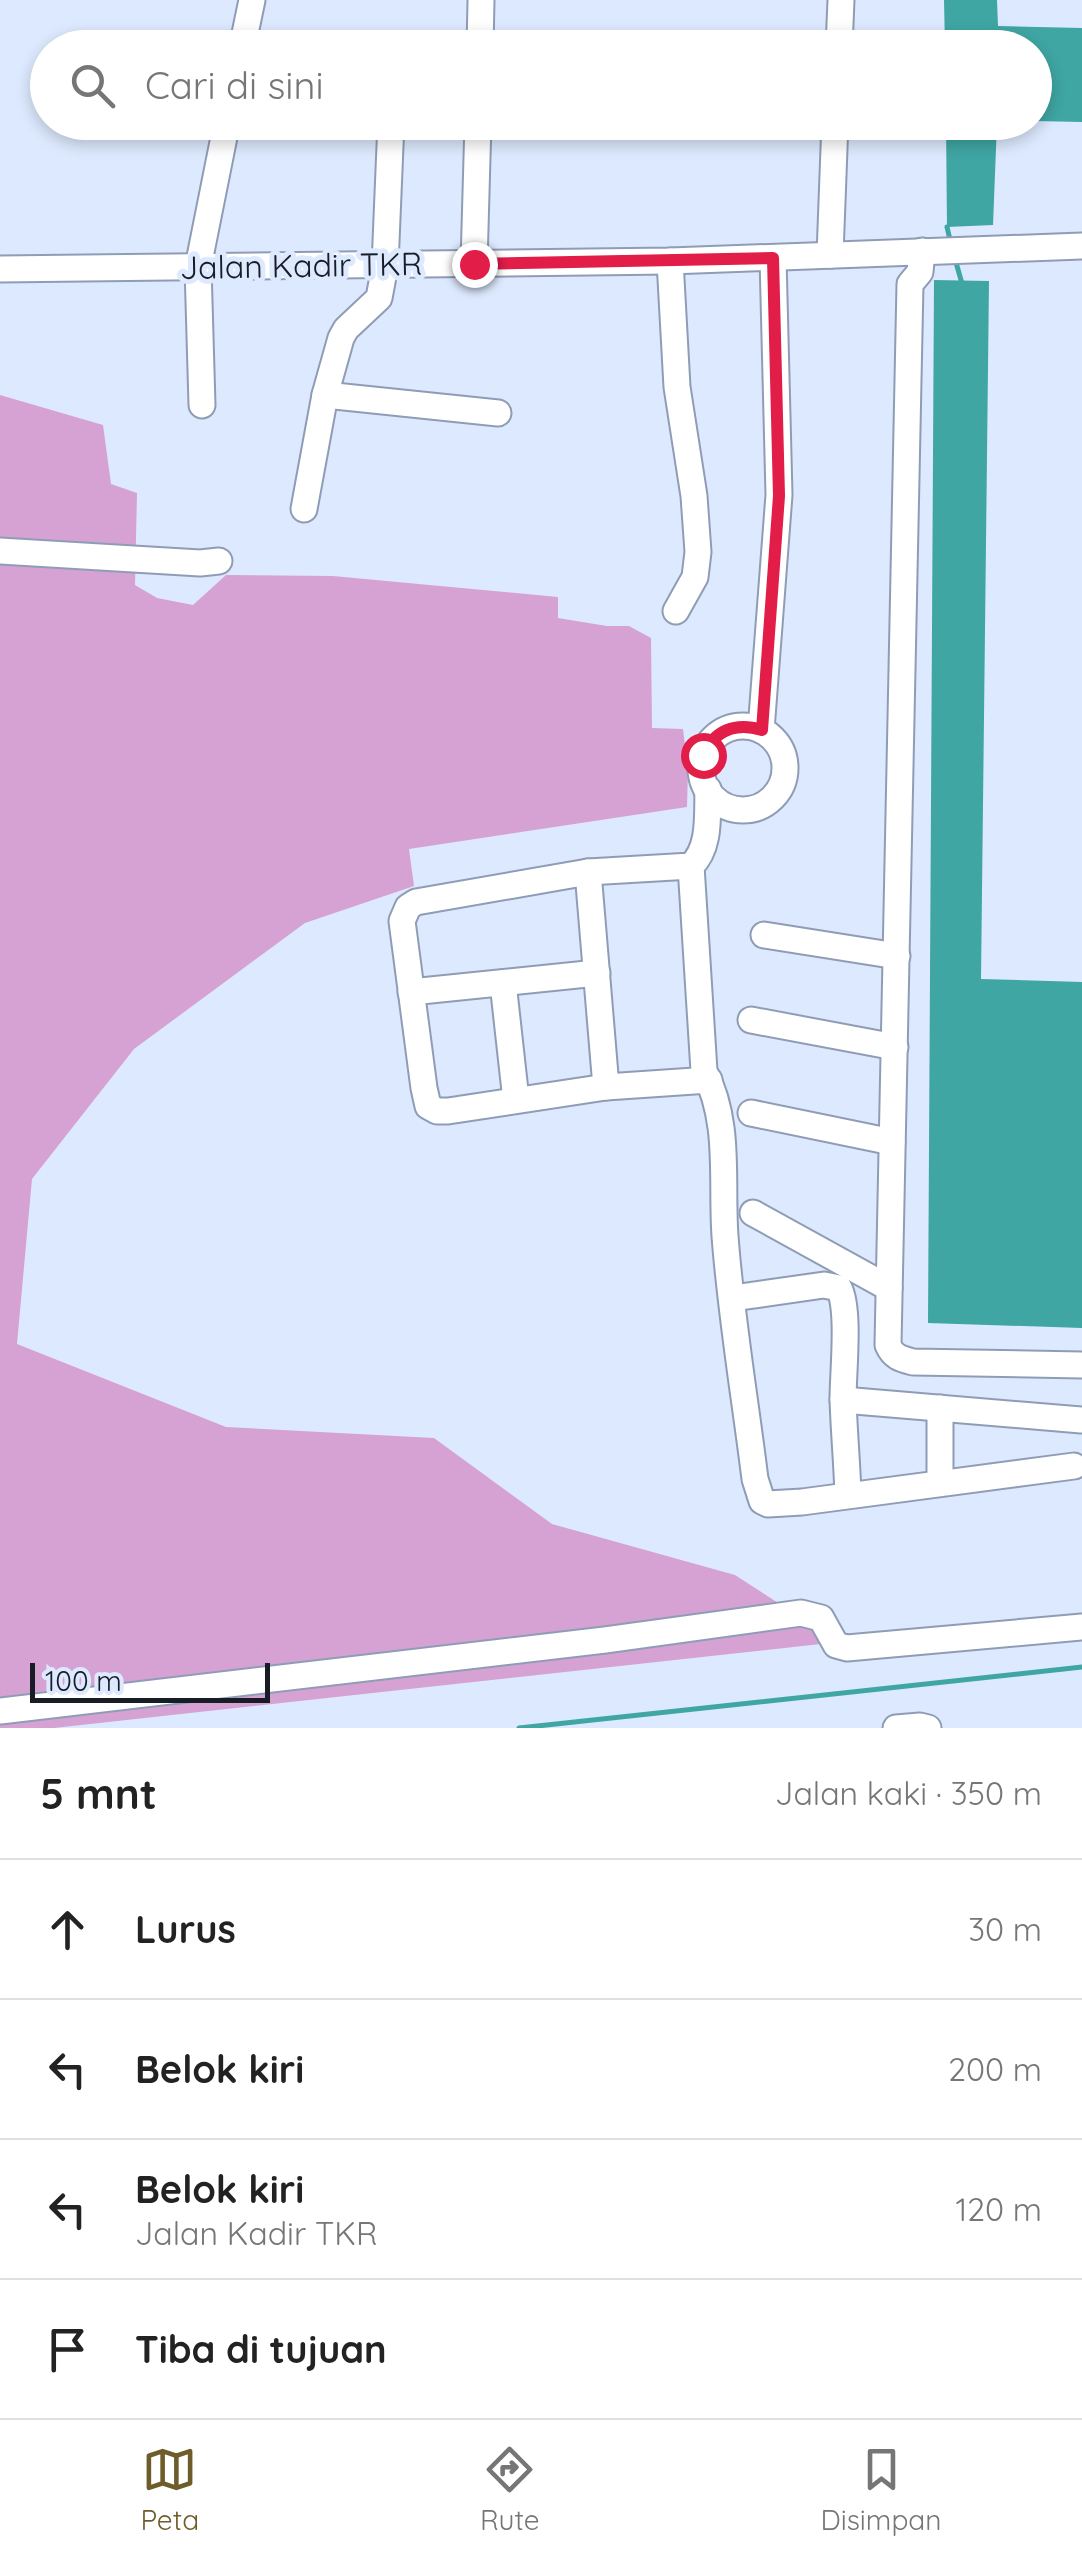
<!DOCTYPE html>
<html lang="id">
<head>
<meta charset="utf-8">
<style>
  :root { --surface:#fff; --page:#f2f2f2; --text:#222; --muted:#767676; --line:#e0e0e0; --accent:#6e5d2b }
  body { margin:0; font-family:Quicksand,sans-serif; background:var(--page); color:var(--text) }
  .scale { position:absolute; left:30px; bottom:25px; width:240px; box-sizing:border-box; padding-left:10px; border:5px solid #171c25; border-top:0; font-size:28px; line-height:35px; white-space:nowrap; color:#171c25; -webkit-text-stroke:8px #dde9fe; paint-order:stroke }
  .stop { position:absolute; width:30px; height:30px; margin:-22px; border:8px solid #e11d48; border-radius:50%; background:#fff }
  .stop.end { background:#e11d48; border-color:#fff; box-shadow:0 2px 10px #0008 }
  .list { margin:0; padding:0; list-style:none }
  h2 { display:flex; justify-content:space-between; align-items:center; height:130px; margin:0; padding:0 40px; font-size:42px }
  h2 small { font-size:32px; font-weight:400; color:var(--muted) }
  .list li { display:grid; grid-template-columns:65px 1fr auto; gap:30px; align-items:center; box-sizing:border-box; height:140px; padding:0 40px; border-top:2px solid var(--line) }
  .list b { display:block; font-size:38px; white-space:nowrap }
  .list p { margin:0; font-size:32px; white-space:nowrap; color:var(--muted) }
  .list em { font-size:32px; font-style:normal; color:var(--muted) }
  .icon { flex:none; width:55px; height:55px; fill:none; stroke:currentColor; stroke-width:2; stroke-linecap:round; stroke-linejoin:round }
  .map { position:relative; flex:none; width:1082px; height:1728px; overflow:hidden }
  .search { position:absolute; background:var(--surface); box-shadow:0 5px 15px #0003; left:30px; right:30px; top:30px; height:110px; display:flex; align-items:center; gap:25px; box-sizing:border-box; padding:0 35px; border-radius:55px; color:var(--muted); font-size:38px }
  .sheet { height:690px; background:var(--surface) }
  nav { display:flex; justify-content:space-around; align-items:center; box-sizing:border-box; height:140px; border-top:2px solid var(--line); background:var(--surface); font-size:28px; color:var(--muted) }
  nav a { display:grid; justify-items:center; gap:5px }
  nav .on { color:var(--accent) }
  .map>svg:first-child { display:block }
  .green { fill:#d6a2d4 }
  .water { fill:#3fa6a3 }
  .lines { fill:none; stroke-linecap:round; stroke-linejoin:round }
  .stream { stroke:#3fa6a3; stroke-width:5 }
  .minor-casing { stroke:#8e9db5; stroke-width:29 }
  .minor { stroke:#fff; stroke-width:25 }
  .route { stroke:#e11d48; stroke-width:12 }
  .labels { text-anchor:middle; stroke-width:10; stroke-linejoin:round; paint-order:stroke }
  .street-label { font-size:32px; fill:#171c25; stroke:#dde9fe }
</style>
</head>
<body>
<div class="map">
<svg width="1082" height="1728" viewBox="0 0 1082 1728">
  <rect width="100%" height="100%" fill="#dde9fe"/>
  <path class="green" d="M0 395 103 425 111 484 137 493 135 585 157 598 193 605 226 575 333 576 558 597V618L607 626H629L651 638 652 728 683 729 688 770 687 807 409 849 414 886 305 923 134 1049 32 1179 17 1344 226 1427 434 1438 552 1524 735 1575 839 1642 54 1728H0Z"/>
  <g class="water">
    <path d="M944 0H997L998 26 1082 28V122L1035 121 1034 48 945 47Z"/>
    <path d="M946 123H997L993 225 947 227Z"/>
    <path d="M934 280 989 281 981 979 1082 982V1328L928 1323Z"/>
  </g>
  <g class="lines">
    <g class="stream">
      <path d="M947 227 951 244"/>
      <path d="M955 259 963 287"/>
      <path d="M519 1728 1082 1667"/>
    </g>
    <g class="minor-casing">
      <g id="minor">
        <path d="M242 48 252 0"/>
        <path d="M480 48 481 1"/>
        <path d="M839 48 841 0"/>
        <path d="M922 251 920 272 910 284 888 1345C893 1357 901 1359 913 1362L1082 1365"/>
        <path d="M830 255 835 122"/>
        <path d="M670 261 677 387 694 496 698 552 695 577 676 611"/>
        <path d="M474 264 478 122"/>
        <path d="M0 269 670 261 1082 246"/>
        <path d="M325 395 498 413"/>
        <path d="M202 405 198 267 227 122"/>
        <path d="M304 509 325 395 341 338 346 329 379 298 385 266 391 122"/>
        <path d="M0 551 200 563 219 561"/>
        <circle cx="743" cy="768" r="42"/>
        <path d="M761 730 779 495 773 258"/>
        <path d="M708 789C707 815 711 847 691 866L588 872 416 902 408 907 402 921 424 1088 428 1106 437 1111H448L606 1087 709 1080"/>
        <path d="M691 866 704 1071C731 1122 721 1181 725 1236 731 1317 745 1398 755 1479L762 1501 768 1504 802 1502 1074 1466"/>
        <path d="M588 872 606 1087"/>
        <path d="M764 935 897 956"/>
        <path d="M503 983 516 1100"/>
        <path d="M411 992 597 973"/>
        <path d="M751 1020 895 1047"/>
        <path d="M751 1113 892 1142"/>
        <path d="M753 1213 889 1288"/>
        <path d="M733 1298 824 1285 839 1288C850 1310 843 1372 843 1399 844 1431 847 1463 848 1495"/>
        <path d="M843 1400 1081 1420"/>
        <path d="M940 1483V1408"/>
        <path d="M0 1711 605 1640 801 1613 821 1618 836 1645 847 1648 1082 1627"/>
        <path d="M896 1728 920 1726 928 1728"/>
      </g>
    </g>
    <use href="#minor" class="minor"/>
  </g>
  <g class="lines">
    <path class="route" d="M474 264 773 258 779 496 762 730C735 722 715 730 703 755"/>
  </g>
  <g class="labels">
    <g class="street-label">
      <text transform="translate(301 266) rotate(-1)" y="11">Jalan Kadir TKR</text>
    </g>
  </g>
</svg>
<div class="scale">100 m</div>
<div class="stop" style="left:703px;top:755px"></div>
<div class="stop end" style="left:474px;top:264px"></div>
<div class="search"><svg class="icon" aria-label="search" viewBox="0 0 24 24"><circle cx="10" cy="10" r="6"/><path d="M15 15l6 6"/></svg>Cari di sini</div>
</div>
<section class="sheet">
<h2>5 mnt<small>Jalan kaki · 350 m</small></h2>
<ul class="list">
<li><svg class="icon" aria-label="ahead" viewBox="0 0 24 24"><path d="M12 20V5M6 11l6-6 6 6"/></svg><div><b>Lurus</b></div><em>30 m</em></li>
<li><svg class="icon" aria-label="left" viewBox="0 0 24 24"><path d="M17 20v-9H6M10 6l-5 5 5 5"/></svg><div><b>Belok kiri</b></div><em>200 m</em></li>
<li><svg class="icon" aria-label="left" viewBox="0 0 24 24"><path d="M17 20v-9H6M10 6l-5 5 5 5"/></svg><div><b>Belok kiri</b><p>Jalan Kadir TKR</p></div><em>120 m</em></li>
<li><svg class="icon" aria-label="arrive" viewBox="0 0 24 24"><path d="M6 21V4h12l-3 4 3 4H6"/></svg><div><b>Tiba di tujuan</b></div></li>
</ul>
</section>
<nav>
<a class="on"><svg class="icon" aria-label="map" viewBox="0 0 24 24"><path d="M3 6l6-2 6 2 6-2v14l-6 2-6-2-6 2zM9 4v14M15 6v14"/></svg>Peta</a>
<a><svg class="icon" aria-label="directions" viewBox="0 0 24 24"><path d="M12 3l9 9-9 9-9-9zM9 14v-3h6M13 9l2 2-2 2"/></svg>Rute</a>
<a><svg class="icon" aria-label="saved" viewBox="0 0 24 24"><path d="M7 4h10v16l-5-4-5 4z"/></svg>Disimpan</a>
</nav>
</body>
</html>
